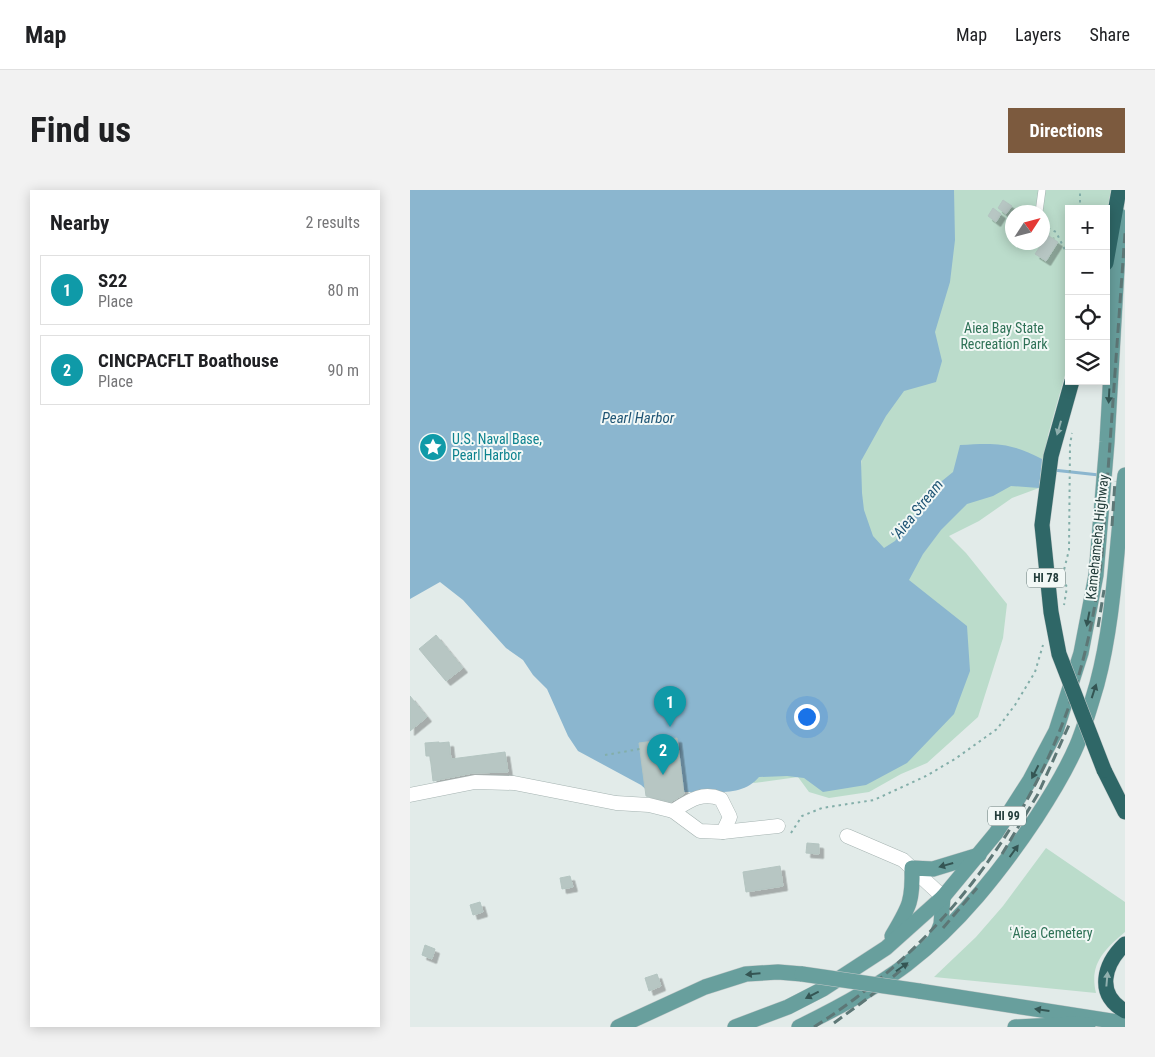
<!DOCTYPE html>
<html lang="en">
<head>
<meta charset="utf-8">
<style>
  :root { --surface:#fff; --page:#f2f2f2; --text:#202124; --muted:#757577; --line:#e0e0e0; --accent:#7c5a3e }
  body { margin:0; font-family:"Roboto Condensed",sans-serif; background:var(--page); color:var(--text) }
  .controls { position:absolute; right:15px; top:15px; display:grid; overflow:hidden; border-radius:0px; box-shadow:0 2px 12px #0003 }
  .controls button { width:45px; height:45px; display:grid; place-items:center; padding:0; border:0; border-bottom:1px solid var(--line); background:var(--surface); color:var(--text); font:25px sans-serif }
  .compass { position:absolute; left:595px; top:15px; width:45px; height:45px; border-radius:50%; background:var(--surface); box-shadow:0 2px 12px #0003; rotate:54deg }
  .you { position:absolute; left:396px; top:526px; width:18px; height:18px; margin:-12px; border:4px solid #fff; border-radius:50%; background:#1a73e8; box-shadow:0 0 0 8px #1a73e833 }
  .badge { display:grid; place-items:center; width:32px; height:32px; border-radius:50%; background:var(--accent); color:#fff; font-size:16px; font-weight:700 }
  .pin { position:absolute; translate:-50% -41px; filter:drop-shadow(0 1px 2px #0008) }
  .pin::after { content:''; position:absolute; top:26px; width:18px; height:15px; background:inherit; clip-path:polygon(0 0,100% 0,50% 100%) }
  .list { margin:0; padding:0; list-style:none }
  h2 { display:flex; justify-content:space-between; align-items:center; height:65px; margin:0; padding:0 20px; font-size:21px }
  h2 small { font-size:16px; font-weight:400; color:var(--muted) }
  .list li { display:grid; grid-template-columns:32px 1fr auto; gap:15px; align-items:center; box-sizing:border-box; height:70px; margin:0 10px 10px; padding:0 10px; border:1px solid var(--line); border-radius:0px }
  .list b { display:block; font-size:19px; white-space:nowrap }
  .list p { margin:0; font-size:16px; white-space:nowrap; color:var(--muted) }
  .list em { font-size:16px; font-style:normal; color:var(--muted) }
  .icon { flex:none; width:28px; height:28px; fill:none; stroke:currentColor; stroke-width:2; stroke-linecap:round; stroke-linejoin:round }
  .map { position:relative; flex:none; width:715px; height:837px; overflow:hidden; border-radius:0px }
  header { display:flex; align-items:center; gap:30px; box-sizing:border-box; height:70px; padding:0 25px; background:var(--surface); border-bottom:1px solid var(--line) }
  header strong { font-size:24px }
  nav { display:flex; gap:28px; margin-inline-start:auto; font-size:18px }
  .intro { display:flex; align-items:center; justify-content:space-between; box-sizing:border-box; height:120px; padding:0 30px }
  h1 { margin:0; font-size:35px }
  .button { padding:12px 22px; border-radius:0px; background:var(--accent); color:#fff; font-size:18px; font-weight:700 }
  main { display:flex; gap:30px; padding:0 30px }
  aside { flex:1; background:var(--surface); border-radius:0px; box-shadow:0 2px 12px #0003 }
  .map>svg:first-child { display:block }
  .green { fill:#bbdccb; fill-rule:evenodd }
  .water { fill:#8bb6cf }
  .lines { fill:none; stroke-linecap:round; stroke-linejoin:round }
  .stream { stroke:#8bb6cf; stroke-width:3 }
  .building { fill:#b7c6c3; stroke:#b4c5c1; filter:url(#shadow) }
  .lane-casing { stroke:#a5b3b1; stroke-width:8 }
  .street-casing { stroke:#a5b3b1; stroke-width:15 }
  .primary-casing { stroke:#c1c8c8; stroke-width:16 }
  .highway-casing { stroke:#c1c8c8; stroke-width:16 }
  .path { stroke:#83aea9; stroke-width:2; stroke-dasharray:2.5 4; stroke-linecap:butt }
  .lane { stroke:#fff; stroke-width:7 }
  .street { stroke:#fff; stroke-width:14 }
  .primary { stroke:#689f9d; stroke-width:15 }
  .highway { stroke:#2f6767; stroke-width:15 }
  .rail { stroke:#5d7776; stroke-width:3; stroke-dasharray:10 5; stroke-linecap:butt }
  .primary-bridge-casing { stroke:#c1c8c8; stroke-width:16; stroke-linecap:butt }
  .highway-bridge-casing { stroke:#c1c8c8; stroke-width:16; stroke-linecap:butt }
  .primary-bridge { stroke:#689f9d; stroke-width:15 }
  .highway-bridge { stroke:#2f6767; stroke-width:15 }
  .oneway { fill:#345553 }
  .oneway2 { fill:#90b0ae }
  .labels { text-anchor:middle; stroke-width:4; stroke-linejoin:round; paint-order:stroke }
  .shield { fill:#f2f8f6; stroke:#607472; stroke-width:1 }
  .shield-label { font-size:12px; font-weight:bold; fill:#223c3a }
  .park-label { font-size:14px; fill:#2e7156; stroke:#f2f8f6 }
  .culture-label { font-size:14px; fill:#0d838f; stroke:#f2f8f6; text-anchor:start }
  .street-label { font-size:14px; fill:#223c3a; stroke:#f2f8f6 }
  .water-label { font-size:15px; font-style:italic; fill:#1f5575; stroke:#f2f8f6 }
</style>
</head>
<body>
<header>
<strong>Map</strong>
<nav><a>Map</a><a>Layers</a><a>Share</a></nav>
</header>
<div class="intro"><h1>Find us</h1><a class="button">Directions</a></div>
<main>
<aside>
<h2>Nearby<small>2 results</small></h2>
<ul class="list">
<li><span class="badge" style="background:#0f9aa8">1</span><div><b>S22</b><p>Place</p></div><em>80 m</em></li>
<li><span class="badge" style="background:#0f9aa8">2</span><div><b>CINCPACFLT Boathouse</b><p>Place</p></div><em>90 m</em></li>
</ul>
</aside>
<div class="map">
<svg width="715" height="837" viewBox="0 0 715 837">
  <defs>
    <filter id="shadow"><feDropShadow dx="4.5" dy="4.5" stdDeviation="0" flood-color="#0004"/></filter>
  </defs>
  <rect width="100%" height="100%" fill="#e2ebe9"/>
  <g class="green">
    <path d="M544 0H701L696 27V19H659V171L638 245 634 292 626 291 597 263 472 376 449 330 452 251 518 116ZM602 22H632V52H602Z"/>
    <path d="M620 291 629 298 602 308 569 331 539 346 556 363 597 414 593 448 568 527 517 573 491 584 459 602 419 608 399 602 388 587 344 593 337 589 491 390 555 302Z"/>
    <path d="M636 658 715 712V742C694 760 679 774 686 803L524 787 566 747 593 716Z"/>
  </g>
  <path class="water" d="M0 0H544L545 50 540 92 525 142 532 171 526 192 494 201 476 226 451 271 452 303 454 320 463 346 474 358 485 351 527 295 543 282 550 255C584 253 600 252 632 269L629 298 601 296 583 306 557 314 531 340 513 364 499 390 557 436 560 481 544 524 497 573 456 595 413 602 394 588 377 586 349 587C332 608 299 601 275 602 263 602 251 603 240 603L231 595 168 561 158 546 137 499 123 485 113 470 96 458 53 410 30 392 0 409Z"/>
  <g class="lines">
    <path class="stream" d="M643 280 689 285"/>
  </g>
  <g class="building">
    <path d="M593 10 602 16 596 24 588 18Z"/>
    <path d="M583 18 591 24 586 32 578 26Z"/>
    <path d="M639 43V46L648 52 636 71 625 64Z"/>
    <path d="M26 445 53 478 36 491 9 459Z"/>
    <path d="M0 506 17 527 0 541Z"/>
    <path d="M267 548 274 604 261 612 236 606 229 553Z"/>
    <path d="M29 552V553L39 552 41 569 95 562 98 582 63 583 23 591 20 566H16L15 553Z"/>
    <path d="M397 653 409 654V664L396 663Z"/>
    <path d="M370 676 373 696 336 702 333 682Z"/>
    <path d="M160 686 163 697 152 699 150 688Z"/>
    <path d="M70 712 73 722 63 725 60 715Z"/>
    <path d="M15 755 25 759 22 769 12 765Z"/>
    <path d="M247 784 251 796 239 801 235 788Z"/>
  </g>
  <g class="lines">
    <g class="lane-casing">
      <g id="lane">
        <path d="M629 22 632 0"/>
        <path d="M611 53 612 52"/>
      </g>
    </g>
    <g class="street-casing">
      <g id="street">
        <path d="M0 605 65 592 104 593 206 613 239 615 263 621 290 641 313 642 368 636"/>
        <path d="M263 621C279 611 292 601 311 609L320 627 313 642"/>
        <path d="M437 646 493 670 533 707"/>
      </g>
    </g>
    <g class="primary-casing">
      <g id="primary">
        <path d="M482 746C499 717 503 712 502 678L523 679 569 665"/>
        <path d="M526 747 531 734 533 707"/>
        <path d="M509 801 715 833"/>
        <path d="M208 837 295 797 336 784 368 782 392 784"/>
        <path d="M325 837 378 817 413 799 476 758 533 707 586 643 620 590 646 541 671 463 686 385 697 252 710 26"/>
        <path d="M389 837C426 819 464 799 497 774 549 734 590 682 626 628 641 605 656 581 667 555 675 536 681 514 687 494 705 426 706 355 715 285"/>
        <path d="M605 837 666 834 678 835"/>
      </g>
    </g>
    <g class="highway-casing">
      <g id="highway">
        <path d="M696 73 709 0"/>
        <path d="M694 580 715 622"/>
        <path d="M715 754C694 774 685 804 715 821"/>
      </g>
    </g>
    <g class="path">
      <path d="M670 19V0"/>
      <path d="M632 35 646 42 659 68"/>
      <path d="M659 119C657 128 654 139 659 148"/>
      <path d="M652 389 657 397 654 415"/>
      <path d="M651 392 659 360 660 255 662 243"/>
      <path d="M195 565 230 559"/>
      <path d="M381 643 392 626 412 618 464 610 516 586 545 569 587 539 605 515 625 482 633 455"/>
    </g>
    <use href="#lane" class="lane"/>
    <use href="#street" class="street"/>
    <use href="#primary" class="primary"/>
    <use href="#highway" class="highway"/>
    <g class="rail">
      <path d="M702 336 705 291"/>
      <path d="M688 437 694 400"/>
      <path d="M592 664 628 604 659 535"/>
      <path d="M533 738 567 698"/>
      <path d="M424 833 458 808 498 774"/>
      <path d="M404 837C535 754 634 620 673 470 682 436 688 400 692 365L715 43"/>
    </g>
    <g class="primary-bridge-casing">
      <path id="primary-bridge" d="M392 784 509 801"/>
    </g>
    <g class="highway-bridge-casing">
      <path id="highway-bridge" d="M662 191 641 266 632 335 641 422 649 464 694 580"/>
    </g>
    <use href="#primary-bridge" class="primary-bridge"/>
    <use href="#highway-bridge" class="highway-bridge"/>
  </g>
  <defs><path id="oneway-solid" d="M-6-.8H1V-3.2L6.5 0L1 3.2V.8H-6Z" transform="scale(1.25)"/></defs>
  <g class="oneway">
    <use href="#oneway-solid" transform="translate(699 206) rotate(93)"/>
    <use href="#oneway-solid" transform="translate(678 429) rotate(101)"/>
    <use href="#oneway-solid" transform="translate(684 501) rotate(-72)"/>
    <use href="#oneway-solid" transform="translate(625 582) rotate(117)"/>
    <use href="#oneway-solid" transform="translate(604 661) rotate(-54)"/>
    <use href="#oneway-solid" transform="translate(536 675) rotate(164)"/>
    <use href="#oneway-solid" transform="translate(492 777) rotate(-35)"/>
    <use href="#oneway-solid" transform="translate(343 784) rotate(175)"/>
    <use href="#oneway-solid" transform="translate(402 805) rotate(153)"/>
    <use href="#oneway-solid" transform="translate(632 820) rotate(-172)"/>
  </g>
  <g class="oneway2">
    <use href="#oneway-solid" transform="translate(649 238) rotate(106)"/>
    <use href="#oneway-solid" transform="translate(697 789) rotate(-85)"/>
  </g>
  <defs>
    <g id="sight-disc" transform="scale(1.4375)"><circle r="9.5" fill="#0f9aa8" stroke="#f2f8f6"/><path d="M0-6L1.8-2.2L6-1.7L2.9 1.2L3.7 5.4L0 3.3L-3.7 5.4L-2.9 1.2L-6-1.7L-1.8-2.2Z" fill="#fff"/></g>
  </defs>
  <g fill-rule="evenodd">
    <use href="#sight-disc" x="23" y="257"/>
  </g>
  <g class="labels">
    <g class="shield">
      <rect x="617" y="378.5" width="38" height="19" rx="4"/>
      <rect x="578" y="616.5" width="38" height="19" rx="4"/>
    </g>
    <g class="shield-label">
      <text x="636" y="392">HI 78</text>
      <text x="597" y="630">HI 99</text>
    </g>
    <g class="park-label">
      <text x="594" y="143">Aiea Bay State<tspan x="594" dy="16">Recreation Park</tspan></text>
      <text x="641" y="748">ʻAiea Cemetery</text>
    </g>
    <g class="culture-label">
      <text x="42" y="254">U.S. Naval Base,<tspan x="42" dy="16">Pearl Harbor</tspan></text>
    </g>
    <g class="street-label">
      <text transform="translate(687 347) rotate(-84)" y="5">Kamehameha Highway</text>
    </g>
    <g class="water-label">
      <text x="228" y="233">Pearl Harbor</text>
      <text transform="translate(507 320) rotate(-51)" y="5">ʻAiea Stream</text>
    </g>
  </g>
</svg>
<div class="controls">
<button>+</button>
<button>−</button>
<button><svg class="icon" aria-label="locate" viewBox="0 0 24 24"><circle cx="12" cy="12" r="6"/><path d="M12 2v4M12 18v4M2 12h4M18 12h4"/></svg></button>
<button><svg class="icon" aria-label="layers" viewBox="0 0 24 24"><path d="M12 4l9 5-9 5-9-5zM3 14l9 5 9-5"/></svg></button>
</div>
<svg class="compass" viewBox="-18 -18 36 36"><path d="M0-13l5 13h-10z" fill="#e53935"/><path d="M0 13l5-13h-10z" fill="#757577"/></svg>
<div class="you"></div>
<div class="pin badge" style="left:260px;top:537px;background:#0f9aa8">1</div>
<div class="pin badge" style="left:253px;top:585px;background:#0f9aa8">2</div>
</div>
</main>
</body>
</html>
